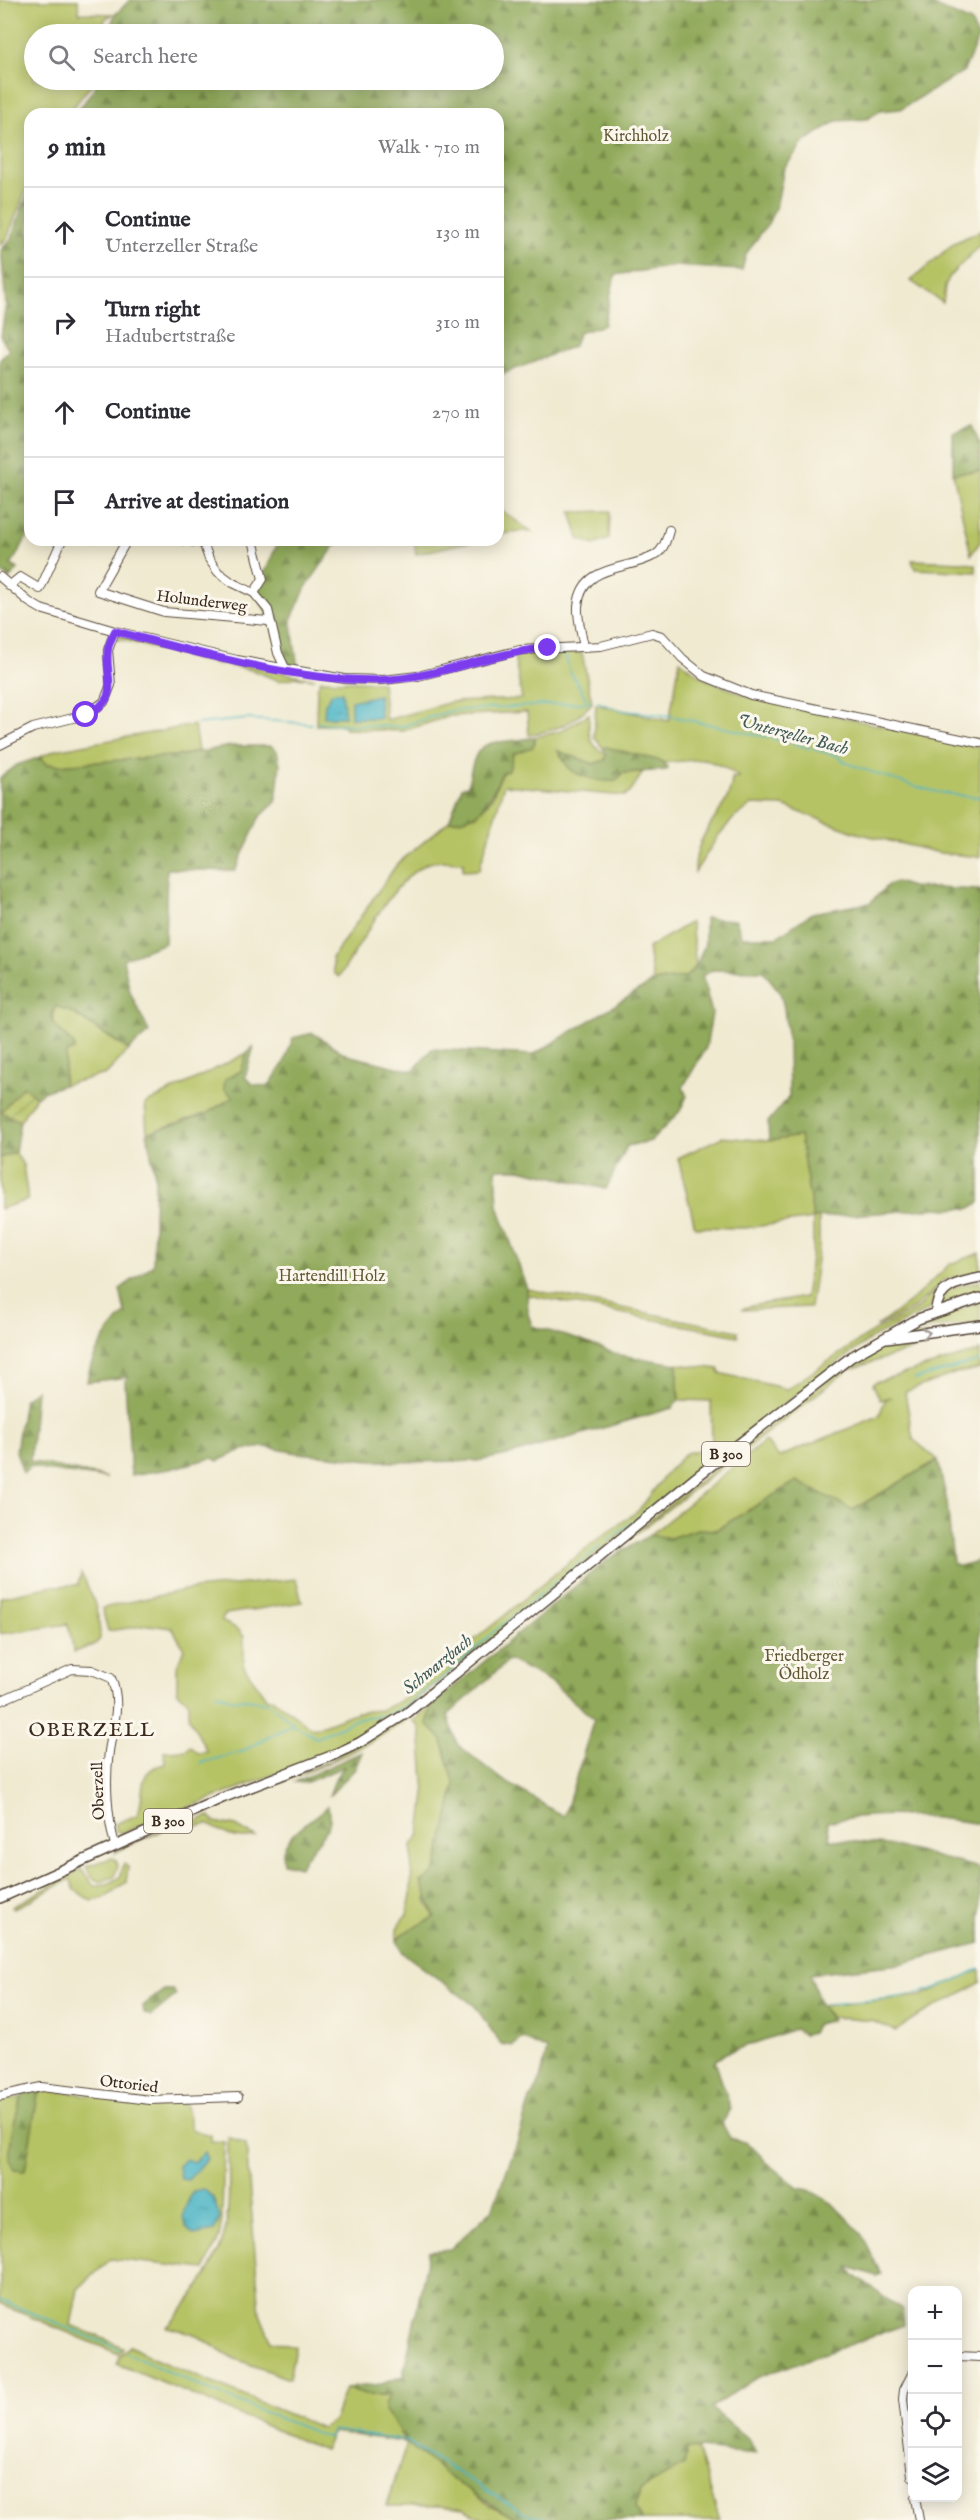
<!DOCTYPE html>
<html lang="en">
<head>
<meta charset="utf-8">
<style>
  :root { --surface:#fff; --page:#f2f2f3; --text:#2b2b33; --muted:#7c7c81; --line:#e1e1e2 }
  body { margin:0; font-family:"IM FELL English",serif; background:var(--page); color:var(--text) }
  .controls { position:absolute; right:18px; bottom:18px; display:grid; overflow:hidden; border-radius:12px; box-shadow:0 3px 15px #0003 }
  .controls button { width:54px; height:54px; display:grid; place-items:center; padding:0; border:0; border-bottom:2px solid var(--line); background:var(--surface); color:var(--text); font:30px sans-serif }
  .stop { position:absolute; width:18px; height:18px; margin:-14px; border:4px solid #7c3aed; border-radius:50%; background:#fff }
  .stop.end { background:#7c3aed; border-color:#fff; box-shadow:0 2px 6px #0008 }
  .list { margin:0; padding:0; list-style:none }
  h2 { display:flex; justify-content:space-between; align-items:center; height:78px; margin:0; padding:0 24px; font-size:26px }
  h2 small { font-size:20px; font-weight:400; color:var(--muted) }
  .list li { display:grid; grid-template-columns:39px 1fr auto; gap:18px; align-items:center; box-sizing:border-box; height:90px; padding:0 24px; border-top:2px solid var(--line) }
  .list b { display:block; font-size:22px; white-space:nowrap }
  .list p { margin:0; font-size:20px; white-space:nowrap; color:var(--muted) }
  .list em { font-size:20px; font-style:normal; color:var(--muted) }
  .icon { flex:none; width:33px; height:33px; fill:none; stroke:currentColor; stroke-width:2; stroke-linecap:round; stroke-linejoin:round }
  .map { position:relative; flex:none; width:980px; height:2520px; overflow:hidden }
  .search { position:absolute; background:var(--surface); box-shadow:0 3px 15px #0003; left:24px; top:24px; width:480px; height:66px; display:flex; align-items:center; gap:15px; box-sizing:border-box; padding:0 21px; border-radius:33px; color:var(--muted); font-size:22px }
  .panel { position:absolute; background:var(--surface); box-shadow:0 3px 15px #0003; left:24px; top:108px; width:480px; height:438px; border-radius:18px }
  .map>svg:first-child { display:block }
  .green { fill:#b6c365; stroke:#787642; stroke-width:1.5 }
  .forest { fill:url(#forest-firs); stroke:#666a3c; stroke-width:1.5; fill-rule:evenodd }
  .garden { fill:url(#garden-furrows); stroke:#787642; stroke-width:1.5 }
  .water { fill:url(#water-ripples); stroke:#426f71; stroke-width:1.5 }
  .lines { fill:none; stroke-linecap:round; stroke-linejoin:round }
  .stream { stroke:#48b4c4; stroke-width:1.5 }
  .minor-casing { stroke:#564739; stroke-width:10 }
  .major-casing { stroke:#564739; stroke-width:12 }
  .minor { stroke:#fff; stroke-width:8 }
  .major { stroke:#fff; stroke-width:9 }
  .oneway { stroke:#a79f9a }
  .route { stroke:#7c3aed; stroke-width:8 }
  .labels { text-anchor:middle; stroke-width:6; stroke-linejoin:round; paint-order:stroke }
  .shield { fill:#fbf7ec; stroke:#75685c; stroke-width:1.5 }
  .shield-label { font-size:15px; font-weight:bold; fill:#3b2a1e }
  .park-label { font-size:16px; fill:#605833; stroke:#fbf7ec }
  .street-label { font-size:16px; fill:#3b2a1e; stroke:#fbf7ec }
  .water-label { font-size:18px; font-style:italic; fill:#405a58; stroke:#fbf7ec }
  .quarter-label { font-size:20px; letter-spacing:1.5px; fill:#3b2a1e; stroke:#fbf7ec }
</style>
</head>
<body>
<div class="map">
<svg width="980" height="2520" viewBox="0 0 980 2520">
  <defs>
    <pattern id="forest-firs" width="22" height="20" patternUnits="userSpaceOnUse" patternTransform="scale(1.5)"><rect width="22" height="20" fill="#90a95a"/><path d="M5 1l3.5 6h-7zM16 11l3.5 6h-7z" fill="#778a4a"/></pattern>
    <pattern id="garden-furrows" width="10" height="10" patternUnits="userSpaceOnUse" patternTransform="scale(1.5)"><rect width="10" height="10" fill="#b6c365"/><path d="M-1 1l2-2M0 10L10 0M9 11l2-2" fill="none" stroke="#959f53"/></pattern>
    <pattern id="water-ripples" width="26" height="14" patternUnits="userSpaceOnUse" patternTransform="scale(1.5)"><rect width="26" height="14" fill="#48b4c4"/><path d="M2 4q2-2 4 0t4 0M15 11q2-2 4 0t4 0" fill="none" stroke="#3d939f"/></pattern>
  </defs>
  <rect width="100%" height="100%" fill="#fbf7ec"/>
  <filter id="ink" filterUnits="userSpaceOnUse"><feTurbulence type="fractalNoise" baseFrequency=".0167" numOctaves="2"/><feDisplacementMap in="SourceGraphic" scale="12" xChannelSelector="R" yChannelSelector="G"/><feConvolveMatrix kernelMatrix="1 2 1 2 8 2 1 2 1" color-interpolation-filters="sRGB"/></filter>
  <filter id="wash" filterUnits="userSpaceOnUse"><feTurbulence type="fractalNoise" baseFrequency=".008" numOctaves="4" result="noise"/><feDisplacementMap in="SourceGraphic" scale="24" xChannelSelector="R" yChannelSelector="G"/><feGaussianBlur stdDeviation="1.35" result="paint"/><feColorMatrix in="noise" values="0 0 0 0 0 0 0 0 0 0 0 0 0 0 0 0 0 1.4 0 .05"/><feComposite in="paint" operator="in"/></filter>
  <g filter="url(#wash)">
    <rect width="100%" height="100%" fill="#f0ead1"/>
    <g class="green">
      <path d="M0 0H78L79 13 113 14 105 19 101 34H34V80H95L68 114H30V180L7 238 0 245Z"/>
      <path d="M980 231V245L950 276 945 286 943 303 911 281 954 243Z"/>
      <path d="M980 471V542L971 555 953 473Z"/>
      <path d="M498 508 532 532 519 531 498 535Z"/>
      <path d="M610 511 609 539 594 545 579 539 571 512Z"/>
      <path d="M414 540H477L416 554Z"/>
      <path d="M912 560 963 562 976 565V572L915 569Z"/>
      <path d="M122 636 208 657 315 679 297 677 279 681 252 670 198 660 123 640H113Z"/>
      <path d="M551 651 582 653 592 703C573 724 556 730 529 735L527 712 450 716 403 731 345 729 344 725H316L317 688 321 680 382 682 386 720 451 702 522 699 514 655Z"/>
      <path d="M680 660 703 678 749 697 980 747V857L940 853 857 833 783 806 752 805 734 818 718 836 695 872C694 827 731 813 732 778L739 777 724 767 704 759 662 763 603 748 594 737 596 704 669 721Z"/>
      <path d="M589 714C588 732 588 745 606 754L605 760 593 764 559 753 568 766 590 778 608 781 623 773 643 772 630 793 624 796 504 785 479 870 463 871V862C451 862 437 859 426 864 389 883 362 944 339 977L334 973 332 958 397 864 449 821 477 815 492 798 502 773 509 770 513 754 535 743V737L561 731Z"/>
      <path d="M194 725 198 751 183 755 59 765 47 764 40 757 55 750Z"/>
      <path d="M691 922 696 966 686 977 653 982 648 948Z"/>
      <path d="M56 1006 63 1007 129 1050 106 1074 63 1085C64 1074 67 1061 65 1051 62 1034 47 1022 56 1006Z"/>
      <path d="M247 1053 234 1097 206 1114 147 1133 145 1104Z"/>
      <path d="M800 1136 813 1218H819V1246L810 1307 741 1310 750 1306 805 1297 813 1246V1219L745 1228 695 1227 678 1158 722 1137 769 1141Z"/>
      <path d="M15 1152 23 1165 28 1200 0 1209V1158Z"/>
      <path d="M980 1253V1272L944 1280 914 1308 876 1327 911 1301 950 1264Z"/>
      <path d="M980 1281V1294L938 1307 947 1289Z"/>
      <path d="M527 1289 738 1331V1336L527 1295Z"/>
      <path d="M935 1290 937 1292 930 1309 872 1338 814 1380 403 1710 356 1739 310 1761 122 1833 116 1831 115 1824 137 1815C148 1791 133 1771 165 1764L164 1751 186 1750 191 1746 198 1753 207 1752 189 1717V1703L177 1691V1667L184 1648 172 1628 149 1625 108 1631 102 1608 184 1590 296 1579 302 1602 226 1614 221 1621 238 1629 244 1637V1667L267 1699 272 1698 313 1729 357 1712 381 1710 398 1702 423 1682 594 1542 639 1510 668 1471 686 1453 712 1447 711 1401 679 1400 677 1364 719 1369V1373L787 1389 874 1331 918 1309Z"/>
      <path d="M980 1302V1323L904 1331 920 1322Z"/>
      <path d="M980 1328V1332L942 1340 848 1370 624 1543 627 1538 841 1369 893 1339Z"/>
      <path d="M980 1351V1369L956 1373 905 1392 913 1439 938 1460 852 1510 797 1481 716 1530 698 1529 670 1538 650 1535 765 1441 779 1457 879 1416 885 1400 891 1397 880 1400 873 1384 875 1382Z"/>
      <path d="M81 1573C93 1596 100 1613 100 1639L94 1645 74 1652 68 1624 0 1634V1597L52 1586 78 1585Z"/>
      <path d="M429 1700 430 1702C372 1749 305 1773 237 1800 203 1813 169 1828 135 1842L115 1853 116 1850 234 1798 329 1761Z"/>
      <path d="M432 1705 427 1724 442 1740 455 1785 437 1866 426 1900 435 1918 402 1934 397 1940V1929L407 1914 411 1896 412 1845 420 1834 425 1794 420 1728 413 1721Z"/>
      <path d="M210 1816 214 1822 236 1826 255 1837C235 1841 224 1834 208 1824L188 1829 186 1825Z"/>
      <path d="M112 1858 116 1860 118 1866 114 1877 100 1882 91 1877 86 1866Z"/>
      <path d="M124 1864 128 1867 126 1882 102 1899 91 1901 74 1889 71 1880H68L14 1909 12 1907 81 1869 94 1886 110 1883 120 1877Z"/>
      <path d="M980 1969V1983L918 2016 896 2031 872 2021 831 2017 821 2006 920 1996Z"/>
      <path d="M39 2089 130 2100 185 2103 192 2130 211 2135V2141L224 2142 222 2219 219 2238 205 2269 111 2259 78 2289 71 2325 123 2347 119 2354 0 2304V2101L41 2094Z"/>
      <path d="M228 2137 246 2144 260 2314 271 2341 295 2347 289 2379 233 2358 192 2333 167 2327C189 2305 219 2262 225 2231 231 2201 228 2167 228 2137Z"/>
      <path d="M130 2346 150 2357 322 2428 334 2420 345 2388 365 2395H390L385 2412 393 2420 405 2442 333 2432 324 2450 117 2364 119 2357Z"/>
      <path d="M407 2443 489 2505 521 2520H486L463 2509 439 2506H386Z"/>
      <path d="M687 2448 697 2449 720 2520H642L636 2507 640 2490 684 2465Z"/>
    </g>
    <g class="forest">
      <path d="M130 0H922L971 22 978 38 964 71 901 109 880 111 867 119 836 121 804 142 784 168 777 203 769 222 746 254 742 270 675 266 615 275 604 325 578 333 574 346 498 376V114H76L100 80H494V34H107L115 15Z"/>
      <path d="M30 188V532L11 565 18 569 9 579 0 571V360L9 350 1 337 6 304 1 250 11 239Z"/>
      <path d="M972 426 980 445V471L953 473V432Z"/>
      <path d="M279 540H339L306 587 291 620 298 669C277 661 277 637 270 619 266 610 261 602 256 593Z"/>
      <path d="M535 737 533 747 513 754 509 770 502 773C488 801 485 820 449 821L462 787 468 786C476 728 493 748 535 737Z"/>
      <path d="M231 746H271L277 751 280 764 276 802 259 818 235 871 167 869 165 943 123 959 130 992 149 1032 129 1050 73 1013 56 1006 52 1013V1022L74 1045V1050L66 1053 63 1085 43 1092 36 1097 23 1086 2 1112 20 1121 15 1152 0 1158V778L17 765 40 757 47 764 59 765 183 755Z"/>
      <path d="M606 747 661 761 668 768 666 770 623 773 616 781C602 782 579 778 569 768 565 763 563 757 558 751L594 764 605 760 606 754 603 748Z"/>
      <path d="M896 882 912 887 980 890V1202L969 1209C959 1206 951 1211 940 1208L813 1218 800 1136 769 1141 768 1122 789 1097 788 1043 784 1008 780 992 763 971 712 970 702 976 712 1013 706 1048 683 1087 687 1096 680 1111 651 1141 627 1146 606 1189 519 1169H496L498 1206 527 1289 528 1314 532 1326 579 1340 619 1355 677 1364 679 1400 672 1408 513 1454 477 1461 392 1462 298 1453 265 1447 242 1450 218 1461 212 1458 170 1469 131 1475 125 1381 128 1377 87 1382C89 1359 109 1328 125 1313L120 1289 153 1265 155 1175 147 1133 206 1114 233 1097 224 1089 225 1079 241 1071 247 1053 254 1046 245 1077 252 1084 268 1087 284 1063 293 1038 313 1033 347 1055 413 1071 432 1049 533 1055 653 982 686 977 696 966 705 944V918L736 920 742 937H777L812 913 870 903 888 885Z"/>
      <path d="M36 1390 30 1461 107 1478 44 1470 31 1466 23 1473 16 1451 24 1399Z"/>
      <path d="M938 1460 947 1502 953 1563 960 1566 980 1560V1824C931 1816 875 1810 827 1822L830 1839 894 1846 980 1868V1943L900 1964 810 1974 821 2006 832 2020 817 2024 812 2033 803 2035 795 2029 726 2053 715 2061 731 2109 722 2123 730 2138 748 2143 772 2167 798 2188 809 2190 832 2203 861 2233 881 2274 876 2276 849 2267 854 2275 903 2311 904 2325 756 2378 711 2408 750 2441 756 2454 687 2448 684 2465 640 2490 636 2507 642 2520H521L514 2518 459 2484 405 2442 393 2420 385 2412 384 2405 389 2395H365L345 2388 382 2384 403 2376 429 2251 450 2249 492 2210 518 2140 530 2099 540 2081 547 2050 523 2038 513 2046 501 2044 475 2006 403 1953 397 1940 402 1934 435 1917 421 1882 432 1875 437 1866 455 1785 442 1740 427 1724 432 1705 608 1559 650 1535 670 1538 698 1529 716 1530 797 1481 853 1510ZM509 1660 550 1681 594 1719 564 1817 498 1777 457 1744 448 1715Z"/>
      <path d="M362 1752 355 1769 329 1796 336 1777 345 1766 305 1783 295 1782Z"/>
      <path d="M327 1806C341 1829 307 1846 300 1867L283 1863C277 1836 313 1821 327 1806Z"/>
      <path d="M164 1990H173L176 1995 151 2016 144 2013 143 2006Z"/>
      <path d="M39 2089 25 2171 14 2170C3 2155 17 2111 23 2094Z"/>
    </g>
    <path class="garden" d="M23 1086 36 1097 20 1121 1 1112Z"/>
    <g class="water">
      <path d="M342 692 345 717H324L325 704 332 693Z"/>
      <path d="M379 695 380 718H351V701Z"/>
      <path d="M204 2152 207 2159 188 2180 181 2179 178 2166 185 2159 195 2162Z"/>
      <path d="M204 2189 213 2198 220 2218 214 2231 194 2235C176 2222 184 2207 194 2191Z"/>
    </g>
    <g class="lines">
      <g class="stream">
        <path d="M565 655 570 671 587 700"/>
        <path d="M598 702 619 710 671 716 784 741 838 756 844 762C889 778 932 796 980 797"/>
        <path d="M318 723 400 727 450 711 591 702"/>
        <path d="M197 724 248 719 312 724"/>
        <path d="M915 1379 980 1361"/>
        <path d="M606 1542 672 1491"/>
        <path d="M216 1693 235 1700 246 1699 268 1703 293 1723"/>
        <path d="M200 1763 241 1752 293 1724 316 1738 359 1718 386 1715 402 1708 449 1673 498 1628 602 1545"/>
        <path d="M824 2004C886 1999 924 2000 980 1968"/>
        <path d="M0 2300 119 2349"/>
        <path d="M127 2353 206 2389 329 2438 333 2430 406 2441 522 2512 550 2520"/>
      </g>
    </g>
  </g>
  <g filter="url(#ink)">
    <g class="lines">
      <g class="minor-casing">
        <g id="minor">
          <path d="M127 540 98 591 164 612 268 621"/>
          <path d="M182 540 203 543"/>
          <path d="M202 540 209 559 218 572 233 583 254 593 268 610 278 653 286 670"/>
          <path d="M253 540 263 579 254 593"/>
          <path d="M0 577 29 602 41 609 115 631 237 660 345 679 383 680 418 676 520 650 601 646 652 633 662 636 682 658 704 676 751 695 980 743"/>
          <path d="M9 586 20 577 40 589 62 540"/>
          <path d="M584 648C582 635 577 618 578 606 582 562 630 571 655 555 664 550 667 539 669 530"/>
          <path d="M0 745 33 728 85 715 104 702 111 685 108 650 115 631"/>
          <path d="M0 1701 72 1669 92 1670 111 1678C122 1704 113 1725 109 1751 105 1781 107 1816 115 1845"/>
          <path d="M0 2096 41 2087 150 2100 238 2097"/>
          <path d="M958 2356 980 2357"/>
          <path d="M912 2374 904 2390 903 2399 912 2476"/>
          <path d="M915 2498 919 2520"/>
        </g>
      </g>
      <g class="major-casing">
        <g id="major">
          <path d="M936 1311C937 1286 959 1282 980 1278"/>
          <path d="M887 1338 980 1325"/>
          <path d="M0 1898 222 1798 331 1756 359 1743 407 1713 699 1475 851 1357 918 1319 980 1298"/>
        </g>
      </g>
      <use href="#minor" class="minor"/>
      <use href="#major" class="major"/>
    </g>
    <defs><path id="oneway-chevron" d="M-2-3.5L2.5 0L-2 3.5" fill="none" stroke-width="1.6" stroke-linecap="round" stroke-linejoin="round" transform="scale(1.5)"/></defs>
    <use class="oneway" href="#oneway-chevron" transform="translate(926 1333) rotate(-8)"/>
  </g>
  <g class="lines" filter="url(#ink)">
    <path class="route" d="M86 715C123 698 104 679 108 649 109 643 112 637 115 631 195 652 301 683 383 680 440 677 492 652 548 648"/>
  </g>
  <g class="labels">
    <g class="shield">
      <rect x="702" y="1442" width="48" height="24" rx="4.5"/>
      <rect x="144" y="1809" width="48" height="24" rx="4.5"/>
    </g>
    <g class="shield-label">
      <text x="726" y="1459">B 300</text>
      <text x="168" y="1826">B 300</text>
    </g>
    <g class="park-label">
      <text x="636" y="141">Kirchholz</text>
      <text x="332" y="1281">Hartendill Holz</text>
      <text x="804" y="1661">Friedberger<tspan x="804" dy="18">Ödholz</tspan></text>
    </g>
    <g class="street-label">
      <text transform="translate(202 600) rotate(7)" y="6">Holunderweg</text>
      <text transform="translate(97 1791) rotate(-92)" y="6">Oberzell</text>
      <text transform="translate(129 2083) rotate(7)" y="6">Ottoried</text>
    </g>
    <g class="water-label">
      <text transform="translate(793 734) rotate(15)" y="6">Unterzeller Bach</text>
      <text transform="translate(437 1664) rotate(-39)" y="6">Schwarzbach</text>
    </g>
    <g class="quarter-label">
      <text x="92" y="1736">OBERZELL</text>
    </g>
  </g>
</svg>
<div class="controls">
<button>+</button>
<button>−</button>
<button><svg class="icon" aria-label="locate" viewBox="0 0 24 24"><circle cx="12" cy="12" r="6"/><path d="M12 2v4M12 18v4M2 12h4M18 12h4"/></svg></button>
<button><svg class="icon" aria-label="layers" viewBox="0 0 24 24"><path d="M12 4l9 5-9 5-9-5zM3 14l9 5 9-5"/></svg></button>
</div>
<div class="stop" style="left:86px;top:715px"></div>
<div class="stop end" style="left:548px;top:648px"></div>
<div class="search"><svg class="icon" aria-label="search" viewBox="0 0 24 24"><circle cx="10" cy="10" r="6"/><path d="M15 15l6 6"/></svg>Search here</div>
<section class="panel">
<h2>9 min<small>Walk · 710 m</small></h2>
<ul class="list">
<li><svg class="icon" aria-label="ahead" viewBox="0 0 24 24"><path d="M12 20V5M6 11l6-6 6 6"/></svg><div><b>Continue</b><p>Unterzeller Straße</p></div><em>130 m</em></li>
<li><svg class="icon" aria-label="right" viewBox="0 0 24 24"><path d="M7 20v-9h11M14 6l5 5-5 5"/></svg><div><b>Turn right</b><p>Hadubertstraße</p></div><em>310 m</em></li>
<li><svg class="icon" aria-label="ahead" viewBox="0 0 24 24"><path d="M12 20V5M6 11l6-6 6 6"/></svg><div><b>Continue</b></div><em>270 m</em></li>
<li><svg class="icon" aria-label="arrive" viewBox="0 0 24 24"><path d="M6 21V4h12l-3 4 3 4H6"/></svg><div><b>Arrive at destination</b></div></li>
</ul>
</section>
</div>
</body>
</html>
